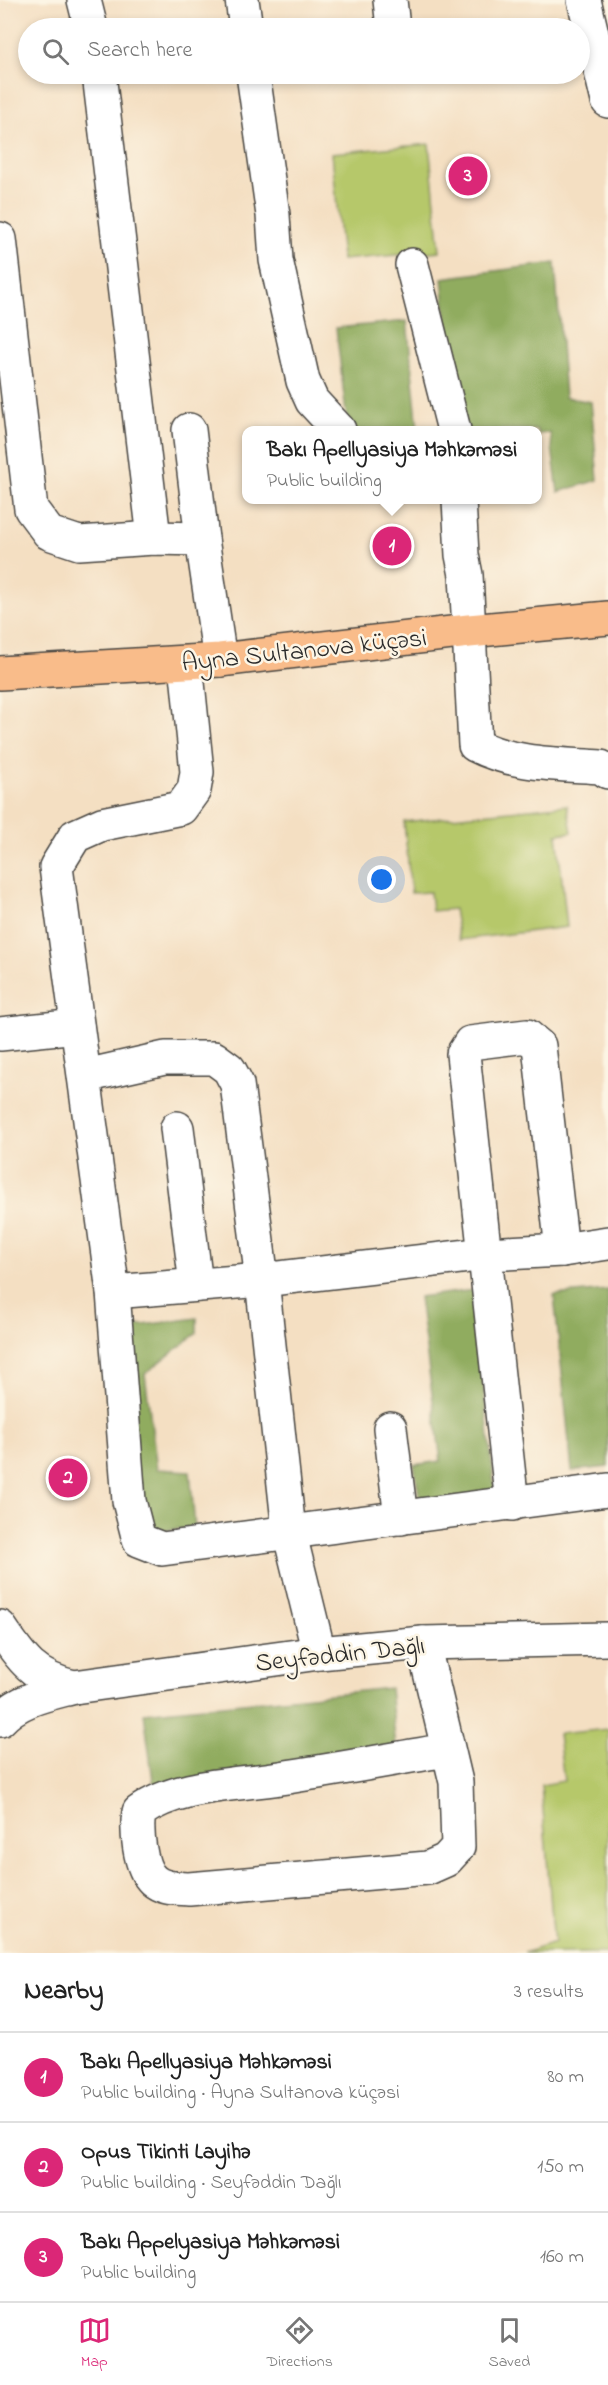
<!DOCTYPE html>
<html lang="en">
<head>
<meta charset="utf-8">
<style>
  :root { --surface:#fff; --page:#f2f2f2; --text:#222; --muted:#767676; --line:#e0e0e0; --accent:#db2777 }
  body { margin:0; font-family:"Indie Flower",sans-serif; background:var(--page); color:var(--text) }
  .you { position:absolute; left:382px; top:880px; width:21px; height:21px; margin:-15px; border:4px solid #fff; border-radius:50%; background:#1a73e8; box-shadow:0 0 0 9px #1a73e833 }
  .badge { display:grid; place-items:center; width:39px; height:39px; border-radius:50%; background:var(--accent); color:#fff; font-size:20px; font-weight:700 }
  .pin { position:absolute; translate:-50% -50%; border:3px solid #fff; box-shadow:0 2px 6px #0006 }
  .popup { position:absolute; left:242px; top:426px; width:300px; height:78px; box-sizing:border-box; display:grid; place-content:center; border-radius:12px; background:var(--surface); filter:drop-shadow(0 2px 4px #0005); font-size:20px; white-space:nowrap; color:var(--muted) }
  .popup b { font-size:22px; color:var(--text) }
  .popup::after { content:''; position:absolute; left:50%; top:100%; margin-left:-12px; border:12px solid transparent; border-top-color:var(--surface) }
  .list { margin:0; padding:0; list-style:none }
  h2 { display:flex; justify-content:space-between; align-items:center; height:78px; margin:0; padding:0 24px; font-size:26px }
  h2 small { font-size:20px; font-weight:400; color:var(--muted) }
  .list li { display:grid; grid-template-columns:39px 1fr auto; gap:18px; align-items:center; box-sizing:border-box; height:90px; padding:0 24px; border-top:2px solid var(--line) }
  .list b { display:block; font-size:22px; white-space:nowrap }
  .list p { margin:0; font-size:20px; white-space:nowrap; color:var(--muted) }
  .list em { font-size:20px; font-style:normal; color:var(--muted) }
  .icon { flex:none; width:33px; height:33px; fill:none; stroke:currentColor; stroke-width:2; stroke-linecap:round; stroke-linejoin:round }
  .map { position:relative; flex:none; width:608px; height:1953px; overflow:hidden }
  .search { position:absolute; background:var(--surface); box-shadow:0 3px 9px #0003; left:18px; right:18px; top:18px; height:66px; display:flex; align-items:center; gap:15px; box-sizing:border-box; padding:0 21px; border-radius:33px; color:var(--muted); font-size:22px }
  .sheet { height:348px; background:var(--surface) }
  nav { display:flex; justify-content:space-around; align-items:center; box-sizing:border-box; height:84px; border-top:2px solid var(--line); background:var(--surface); font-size:16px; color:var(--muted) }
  nav a { display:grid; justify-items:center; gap:3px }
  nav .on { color:var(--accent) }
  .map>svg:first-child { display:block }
  .green { fill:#b6c86b; stroke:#707a4b; stroke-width:1.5 }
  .forest { fill:#90ac5f; stroke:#5e6c45; stroke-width:1.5 }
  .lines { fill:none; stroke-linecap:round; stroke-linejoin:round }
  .minor-casing { stroke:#494642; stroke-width:36 }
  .major-casing { stroke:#494642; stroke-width:36 }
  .minor { stroke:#fff; stroke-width:33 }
  .major { stroke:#f9bc8a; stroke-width:33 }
  .labels { text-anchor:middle; stroke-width:5; stroke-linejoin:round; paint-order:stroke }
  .street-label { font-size:26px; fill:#2b2b2b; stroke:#fcf5e5 }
</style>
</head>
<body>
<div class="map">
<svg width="608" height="1953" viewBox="0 0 608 1953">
  <rect width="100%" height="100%" fill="#fcf5e5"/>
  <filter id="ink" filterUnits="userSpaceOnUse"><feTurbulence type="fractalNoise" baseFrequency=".0167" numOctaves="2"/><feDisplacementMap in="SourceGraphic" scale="12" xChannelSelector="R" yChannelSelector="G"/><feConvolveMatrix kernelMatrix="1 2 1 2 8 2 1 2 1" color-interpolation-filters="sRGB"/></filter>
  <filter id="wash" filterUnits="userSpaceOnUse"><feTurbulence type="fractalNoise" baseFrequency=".008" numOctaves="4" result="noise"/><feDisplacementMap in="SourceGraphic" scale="24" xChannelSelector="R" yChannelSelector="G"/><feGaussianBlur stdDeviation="1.35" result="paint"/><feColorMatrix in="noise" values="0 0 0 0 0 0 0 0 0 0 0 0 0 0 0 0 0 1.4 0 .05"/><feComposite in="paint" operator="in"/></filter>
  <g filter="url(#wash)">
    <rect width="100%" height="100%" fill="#f4dfc2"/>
    <g class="green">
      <path d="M429 144 440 251 342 260 332 153Z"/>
      <path d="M567 805 572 832 557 834 567 927 459 940 454 909 432 911 430 892 411 893 404 822Z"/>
      <path d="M608 1729V1953H524L554 1943 541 1785 564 1781 558 1734Z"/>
    </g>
    <g class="forest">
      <path d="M555 263 565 397 591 402 598 480 558 492 550 433 538 434V430H457L442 278Z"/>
      <path d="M407 321 418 430H348L336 328Z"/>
      <path d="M473 1290 497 1511 423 1520 414 1465 441 1461 419 1297Z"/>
      <path d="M608 1290V1467L572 1471 554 1295Z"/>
      <path d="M197 1318V1333L145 1374 157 1469 190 1471 195 1528 136 1532 113 1329Z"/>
      <path d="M390 1688 398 1767 154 1788 144 1713Z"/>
    </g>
  </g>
  <g filter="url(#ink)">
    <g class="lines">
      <g class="minor-casing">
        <g id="minor">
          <path d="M84 0 91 28"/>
          <path d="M242 0 246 28"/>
          <path d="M390 0 393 28"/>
          <path d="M584 0 608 101"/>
          <path d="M99 74 154 538"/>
          <path d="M253 74 273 215 276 260 303 381 312 401 339 430"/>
          <path d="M0 239 31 509 49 533 79 543 154 538 202 539 220 660"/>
          <path d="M412 265 454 430"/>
          <path d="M189 430 202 539"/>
          <path d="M459 500 462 555 466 575 475 745C513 765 559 764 601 767L608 772"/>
          <path d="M186 663 197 772 194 790 181 808 102 824 75 836 56 867 113 1292 129 1501 139 1540 162 1549 608 1490"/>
          <path d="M0 1034 77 1026"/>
          <path d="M85 1076 165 1058H214L229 1069 237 1084 262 1280 289 1531 319 1653"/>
          <path d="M177 1128 196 1285"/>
          <path d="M113 1292 262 1280 486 1254 562 1250 608 1243"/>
          <path d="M390 1428 401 1518"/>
          <path d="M512 1504 463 1054 470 1043 527 1036 539 1046 562 1250"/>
          <path d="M0 1627C22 1660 34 1678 74 1687"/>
          <path d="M423 1643 456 1782 458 1847 446 1860 428 1868 189 1889C176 1888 163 1889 153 1880 139 1867 136 1829 139 1812 177 1784 235 1785 280 1778 336 1770 392 1759 447 1750"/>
          <path d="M0 1720C19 1699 48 1694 74 1687L319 1653 423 1643 608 1639"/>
        </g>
      </g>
      <g class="major-casing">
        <path id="major" d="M0 673 220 660 469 631 608 618"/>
      </g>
      <use href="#minor" class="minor"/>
      <use href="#major" class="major"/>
    </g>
  </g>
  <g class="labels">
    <g class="street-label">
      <text transform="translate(304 649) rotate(-6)" y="9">Ayna Sultanova küçəsi</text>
      <text transform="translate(340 1653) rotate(-6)" y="9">Seyfəddin Dağlı</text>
    </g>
  </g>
</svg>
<div class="you"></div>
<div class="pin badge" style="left:392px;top:546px">1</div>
<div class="popup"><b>Bakı Apellyasiya Məhkəməsi</b>Public building</div>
<div class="pin badge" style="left:68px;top:1478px">2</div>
<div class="pin badge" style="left:468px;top:176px">3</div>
<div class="search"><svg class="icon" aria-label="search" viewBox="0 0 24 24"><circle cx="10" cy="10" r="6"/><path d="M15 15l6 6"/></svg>Search here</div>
</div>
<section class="sheet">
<h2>Nearby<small>3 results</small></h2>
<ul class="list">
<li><span class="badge">1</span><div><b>Bakı Apellyasiya Məhkəməsi</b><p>Public building · Ayna Sultanova küçəsi</p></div><em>80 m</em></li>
<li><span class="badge">2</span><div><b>Opus Tikinti Layihə</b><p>Public building · Seyfəddin Dağlı</p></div><em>150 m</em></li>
<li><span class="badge">3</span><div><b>Bakı Appelyasiya Məhkəməsi</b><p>Public building</p></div><em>160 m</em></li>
</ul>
</section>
<nav>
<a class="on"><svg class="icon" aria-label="map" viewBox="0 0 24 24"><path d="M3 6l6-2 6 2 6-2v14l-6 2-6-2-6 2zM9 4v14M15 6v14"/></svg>Map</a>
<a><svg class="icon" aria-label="directions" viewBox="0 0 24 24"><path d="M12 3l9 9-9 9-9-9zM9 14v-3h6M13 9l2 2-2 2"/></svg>Directions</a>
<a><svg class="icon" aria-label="saved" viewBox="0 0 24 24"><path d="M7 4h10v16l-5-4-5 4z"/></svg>Saved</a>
</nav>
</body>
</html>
